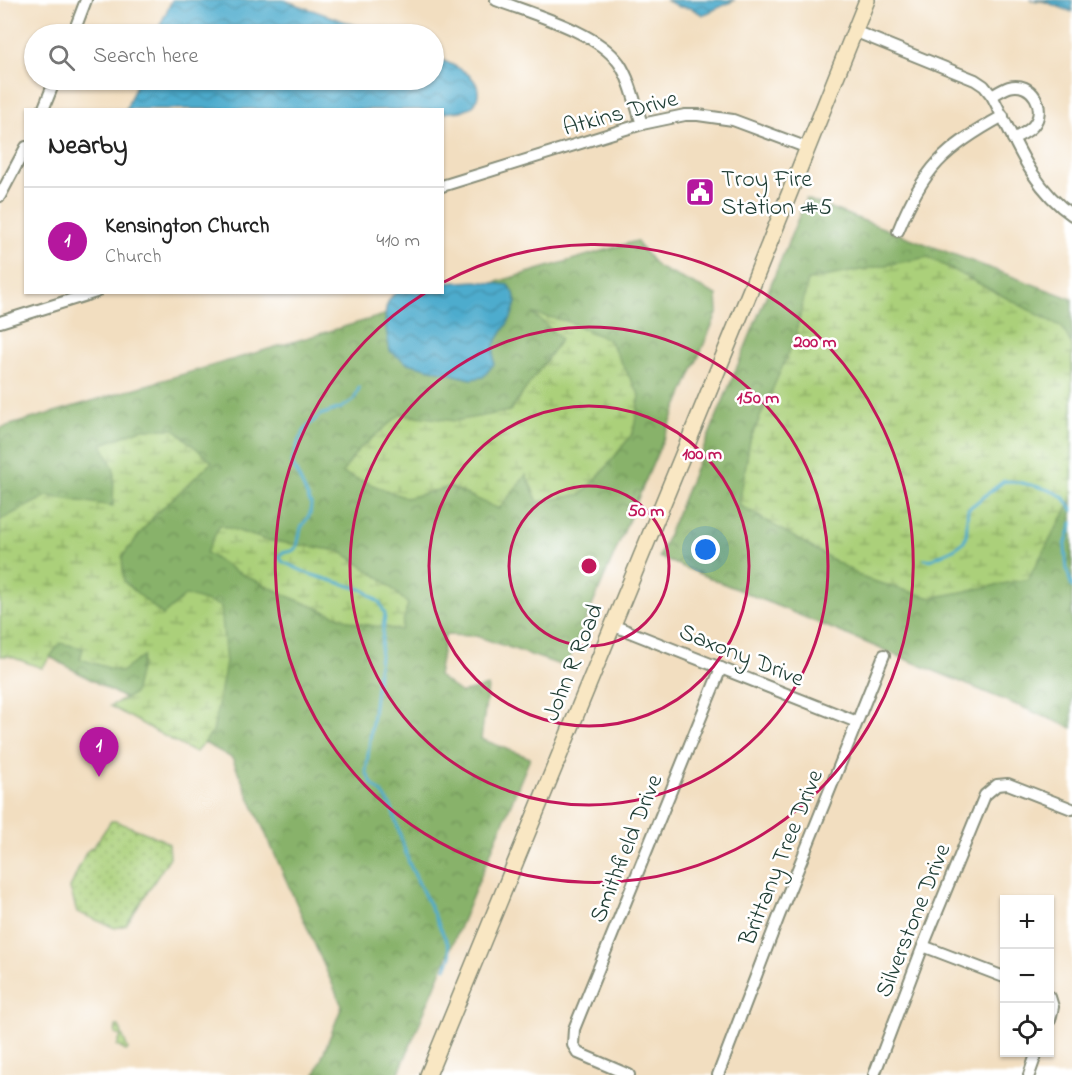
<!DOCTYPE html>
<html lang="en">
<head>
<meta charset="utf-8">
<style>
  :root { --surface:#fff; --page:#f2f2f2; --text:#222; --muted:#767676; --line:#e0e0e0; --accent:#b5179e }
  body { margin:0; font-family:"Indie Flower",sans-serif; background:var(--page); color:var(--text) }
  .controls { position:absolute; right:18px; bottom:18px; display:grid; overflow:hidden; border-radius:0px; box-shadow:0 2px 4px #0004 }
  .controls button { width:54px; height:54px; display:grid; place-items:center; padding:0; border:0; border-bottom:2px solid var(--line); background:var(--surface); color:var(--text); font:30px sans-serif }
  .you { position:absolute; left:706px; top:550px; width:21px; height:21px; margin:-15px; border:4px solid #fff; border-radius:50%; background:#1a73e8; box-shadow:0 0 0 9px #1a73e833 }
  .badge { display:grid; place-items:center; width:39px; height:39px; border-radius:50%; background:var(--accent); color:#fff; font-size:20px; font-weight:700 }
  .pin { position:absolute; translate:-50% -50px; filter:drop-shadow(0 2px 3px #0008) }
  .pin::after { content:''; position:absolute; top:32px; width:21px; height:18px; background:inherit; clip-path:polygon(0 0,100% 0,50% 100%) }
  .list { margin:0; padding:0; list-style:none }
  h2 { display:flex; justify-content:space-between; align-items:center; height:78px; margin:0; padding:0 24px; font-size:26px }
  h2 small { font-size:20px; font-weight:400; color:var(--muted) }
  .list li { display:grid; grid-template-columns:39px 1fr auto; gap:18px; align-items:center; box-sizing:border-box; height:108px; padding:0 24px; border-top:2px solid var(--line) }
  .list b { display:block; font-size:22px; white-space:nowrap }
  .list p { margin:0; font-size:20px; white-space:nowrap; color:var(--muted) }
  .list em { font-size:20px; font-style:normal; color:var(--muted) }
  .icon { flex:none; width:33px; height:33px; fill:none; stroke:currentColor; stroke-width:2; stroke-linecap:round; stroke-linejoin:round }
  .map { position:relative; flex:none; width:1072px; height:1075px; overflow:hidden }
  .search { position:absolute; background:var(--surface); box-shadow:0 2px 4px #0004; left:24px; top:24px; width:420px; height:66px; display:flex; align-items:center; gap:15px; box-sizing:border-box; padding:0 21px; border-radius:33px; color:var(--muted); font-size:22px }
  .panel { position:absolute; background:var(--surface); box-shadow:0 2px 4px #0004; left:24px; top:108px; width:420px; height:186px; border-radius:0px }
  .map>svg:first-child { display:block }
  .green { fill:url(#green-dots); stroke:#658657; stroke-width:1.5 }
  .forest { fill:url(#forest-crowns); stroke:#54784f; stroke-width:1.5 }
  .wetland { fill:url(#wetland-marsh); stroke:#658657; stroke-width:1.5 }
  .water { fill:url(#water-waves); stroke:#367480; stroke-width:1.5 }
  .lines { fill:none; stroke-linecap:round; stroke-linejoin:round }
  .stream { stroke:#4eaccd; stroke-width:3 }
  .street-casing { stroke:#888e7a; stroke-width:14 }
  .secondary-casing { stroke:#888e7a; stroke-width:18 }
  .street { stroke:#fff; stroke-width:10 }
  .secondary { stroke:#f9e7c3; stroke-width:15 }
  .ring { fill:none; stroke:#c2185b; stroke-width:3 }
  .labels { text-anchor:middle; stroke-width:5; stroke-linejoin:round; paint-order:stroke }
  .street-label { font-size:24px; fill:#1f3d34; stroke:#fff }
  .poi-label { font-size:24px; fill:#1f3d34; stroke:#fff; text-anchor:start }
  .centre { fill:#c2185b; stroke:#fff; stroke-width:3 }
  .ring-label { font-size:18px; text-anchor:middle; font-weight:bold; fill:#c2185b; stroke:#fff; stroke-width:5; stroke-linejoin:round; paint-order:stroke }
</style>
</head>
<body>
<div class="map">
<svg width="1072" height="1075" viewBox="0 0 1072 1075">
  <defs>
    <pattern id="green-dots" width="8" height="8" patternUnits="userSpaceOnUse" patternTransform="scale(1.5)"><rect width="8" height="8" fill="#abd07a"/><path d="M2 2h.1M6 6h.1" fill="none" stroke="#8baa65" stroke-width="1.8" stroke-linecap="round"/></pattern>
    <pattern id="forest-crowns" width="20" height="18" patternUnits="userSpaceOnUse" patternTransform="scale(1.5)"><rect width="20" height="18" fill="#88b26a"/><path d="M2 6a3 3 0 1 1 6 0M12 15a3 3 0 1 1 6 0" fill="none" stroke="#6f9258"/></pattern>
    <pattern id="wetland-marsh" width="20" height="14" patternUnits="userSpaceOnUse" patternTransform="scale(1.5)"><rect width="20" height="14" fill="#abd07a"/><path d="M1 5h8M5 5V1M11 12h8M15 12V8" fill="none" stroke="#8baa65"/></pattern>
    <pattern id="water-waves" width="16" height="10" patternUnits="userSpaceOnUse" patternTransform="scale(1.5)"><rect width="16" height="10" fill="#4eaccd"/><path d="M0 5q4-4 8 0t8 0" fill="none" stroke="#408da7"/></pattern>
  </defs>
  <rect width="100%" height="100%" fill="#fff"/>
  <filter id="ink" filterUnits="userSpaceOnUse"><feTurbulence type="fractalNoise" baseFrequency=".0167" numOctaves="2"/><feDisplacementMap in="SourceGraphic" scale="12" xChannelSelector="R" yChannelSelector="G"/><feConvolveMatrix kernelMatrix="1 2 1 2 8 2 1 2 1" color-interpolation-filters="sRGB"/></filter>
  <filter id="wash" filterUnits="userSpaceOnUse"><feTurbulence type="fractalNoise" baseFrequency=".008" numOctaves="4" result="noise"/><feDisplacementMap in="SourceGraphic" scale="24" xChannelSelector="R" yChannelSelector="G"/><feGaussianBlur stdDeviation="1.35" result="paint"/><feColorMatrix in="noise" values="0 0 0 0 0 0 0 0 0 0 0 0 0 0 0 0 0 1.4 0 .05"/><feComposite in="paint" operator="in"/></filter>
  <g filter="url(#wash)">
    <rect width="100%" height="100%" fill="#f2dec0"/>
    <g class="green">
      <path d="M111 821H115L159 838 169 844 170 857 126 925 115 928 77 912 70 888 86 852 95 845Z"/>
      <path d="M116 1026H119L128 1049 126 1051 117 1046 121 1036 115 1034Z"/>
    </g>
    <g class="forest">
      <path d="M806 199 1072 299V728L659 557Z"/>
      <path d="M636 241 657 267 717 295 718 311 566 667 476 636 445 635 438 676 461 693 488 686 481 739 530 758 398 1075H315L342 1006 232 758 18 639 0 638V428Z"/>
    </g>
    <g class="wetland">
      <path d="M928 257 1062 327 1072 345V500L1028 579 931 598 866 579 739 505 750 440 795 338 808 280Z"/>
      <path d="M534 314 567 321 609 340 640 396 633 433 604 470 582 494 538 502 526 475 499 509 450 487 406 498 342 473 358 450 401 414 455 421 510 411 561 339Z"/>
      <path d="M142 429H174L212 462 154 516 122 557 124 582 163 615 186 595 221 606 226 663 213 732 195 753 110 706 134 694 143 656 121 672 80 659 83 648 60 643 42 668 9 656H0V520L47 496 113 506 114 470 102 444Z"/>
      <path d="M220 525 266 540 340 551 383 580 408 604 401 630 355 623 292 598 235 571 206 553Z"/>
    </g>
    <g class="water">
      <path d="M172 0H284L380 34H156Z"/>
      <path d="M666 0H735L703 15 691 8 679 7Z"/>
      <path d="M1030 0H1072V12L1043 1Z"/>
      <path d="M434 57C454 65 492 79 473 106L461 111 443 113 442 110 126 109 138 80H434Z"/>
      <path d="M476 281 508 285 514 293 516 303 511 318 494 345V364L483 377 471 379 407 363 390 351C387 333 378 303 397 292H442L443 283Z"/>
    </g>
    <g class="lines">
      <g class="stream">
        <path d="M359 388 354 400 341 408 320 415 307 427 299 440 292 463 311 504 310 514 301 528 297 547 292 551 282 553 279 557 283 562 309 574 364 590 380 603 385 614 366 772 373 785 383 794 391 806 409 863 448 944 451 956 446 968"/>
        <path d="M1072 523 1065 546 1067 570 1072 587"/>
        <path d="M925 559C934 561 935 557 943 554 974 541 964 538 968 509L1004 481C1018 481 1048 488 1060 495 1066 498 1069 504 1072 510"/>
      </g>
    </g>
  </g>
  <g filter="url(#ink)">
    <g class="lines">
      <g class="street-casing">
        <g id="street">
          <path d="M496 0C532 14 596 31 619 63 631 81 635 104 642 124"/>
          <path d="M854 31 975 80 984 86 992 96C1015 139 1030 186 1072 215"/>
          <path d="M73 34 86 0"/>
          <path d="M992 96C997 93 1003 89 1009 87 1032 80 1048 109 1033 126 1028 132 1020 135 1013 139"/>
          <path d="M43 110 55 80"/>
          <path d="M442 186 642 124 685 115H698L733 120 808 148"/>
          <path d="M0 196 26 147"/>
          <path d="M898 231C923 169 944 148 1003 116"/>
          <path d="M0 322 96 292"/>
          <path d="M612 625 857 722"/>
          <path d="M923 946 1004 977"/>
          <path d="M1050 997 1053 1007 1050 1020"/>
          <path d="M629 1075 578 1053 573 1045 574 1029 721 668"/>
          <path d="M718 1075 779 916 884 655"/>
          <path d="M874 1075 923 946 985 795 997 785 1008 784 1072 809"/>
          <path d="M1029 1075 1037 1052"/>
        </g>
      </g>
      <g class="secondary-casing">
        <path id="secondary" d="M428 1075 751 289 867 0"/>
      </g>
      <use href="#street" class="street"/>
      <use href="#secondary" class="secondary"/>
    </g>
  </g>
  <g class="ring">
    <circle cx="589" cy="566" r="80"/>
    <circle cx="589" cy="566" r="160"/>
    <circle cx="589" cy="566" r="239"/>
    <path d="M444 282A319 319 0 1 1 425 293"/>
  </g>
  <defs>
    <g id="civic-square" transform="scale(1.5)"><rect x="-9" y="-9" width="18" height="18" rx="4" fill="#b5179e" stroke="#fff"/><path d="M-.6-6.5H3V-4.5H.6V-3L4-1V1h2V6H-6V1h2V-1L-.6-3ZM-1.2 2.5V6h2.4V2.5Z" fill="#fff"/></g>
  </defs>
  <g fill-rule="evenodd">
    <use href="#civic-square" x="700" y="192"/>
  </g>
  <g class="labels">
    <g class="street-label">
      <text transform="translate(620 112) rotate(-15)" y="8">Atkins Drive</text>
      <text transform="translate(742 654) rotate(22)" y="8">Saxony Drive</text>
      <text transform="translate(572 662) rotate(-68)" y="8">John R Road</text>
      <text transform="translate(625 848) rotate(-68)" y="8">Smithfield Drive</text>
      <text transform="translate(780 857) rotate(-68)" y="8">Brittany Tree Drive</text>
      <text transform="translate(912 920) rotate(-68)" y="8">Silverstone Drive</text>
    </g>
    <g class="poi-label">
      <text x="721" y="186">Troy Fire<tspan x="721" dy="28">Station #5</tspan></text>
    </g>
  </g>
  <circle cx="589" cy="566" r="9" class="centre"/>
  <g class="ring-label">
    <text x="815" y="347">200 m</text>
    <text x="758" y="403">150 m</text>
    <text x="702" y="459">100 m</text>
    <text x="646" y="516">50 m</text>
  </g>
</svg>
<div class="controls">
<button>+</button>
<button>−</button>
<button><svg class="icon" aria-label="locate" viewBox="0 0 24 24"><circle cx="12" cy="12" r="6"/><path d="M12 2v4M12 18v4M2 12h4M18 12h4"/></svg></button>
</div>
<div class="you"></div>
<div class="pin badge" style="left:99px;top:777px">1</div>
<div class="search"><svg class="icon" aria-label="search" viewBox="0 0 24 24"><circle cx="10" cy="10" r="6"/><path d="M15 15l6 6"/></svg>Search here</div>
<section class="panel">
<h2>Nearby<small></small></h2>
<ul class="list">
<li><span class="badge">1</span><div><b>Kensington Church</b><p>Church</p></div><em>410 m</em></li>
</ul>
</section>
</div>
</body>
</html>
